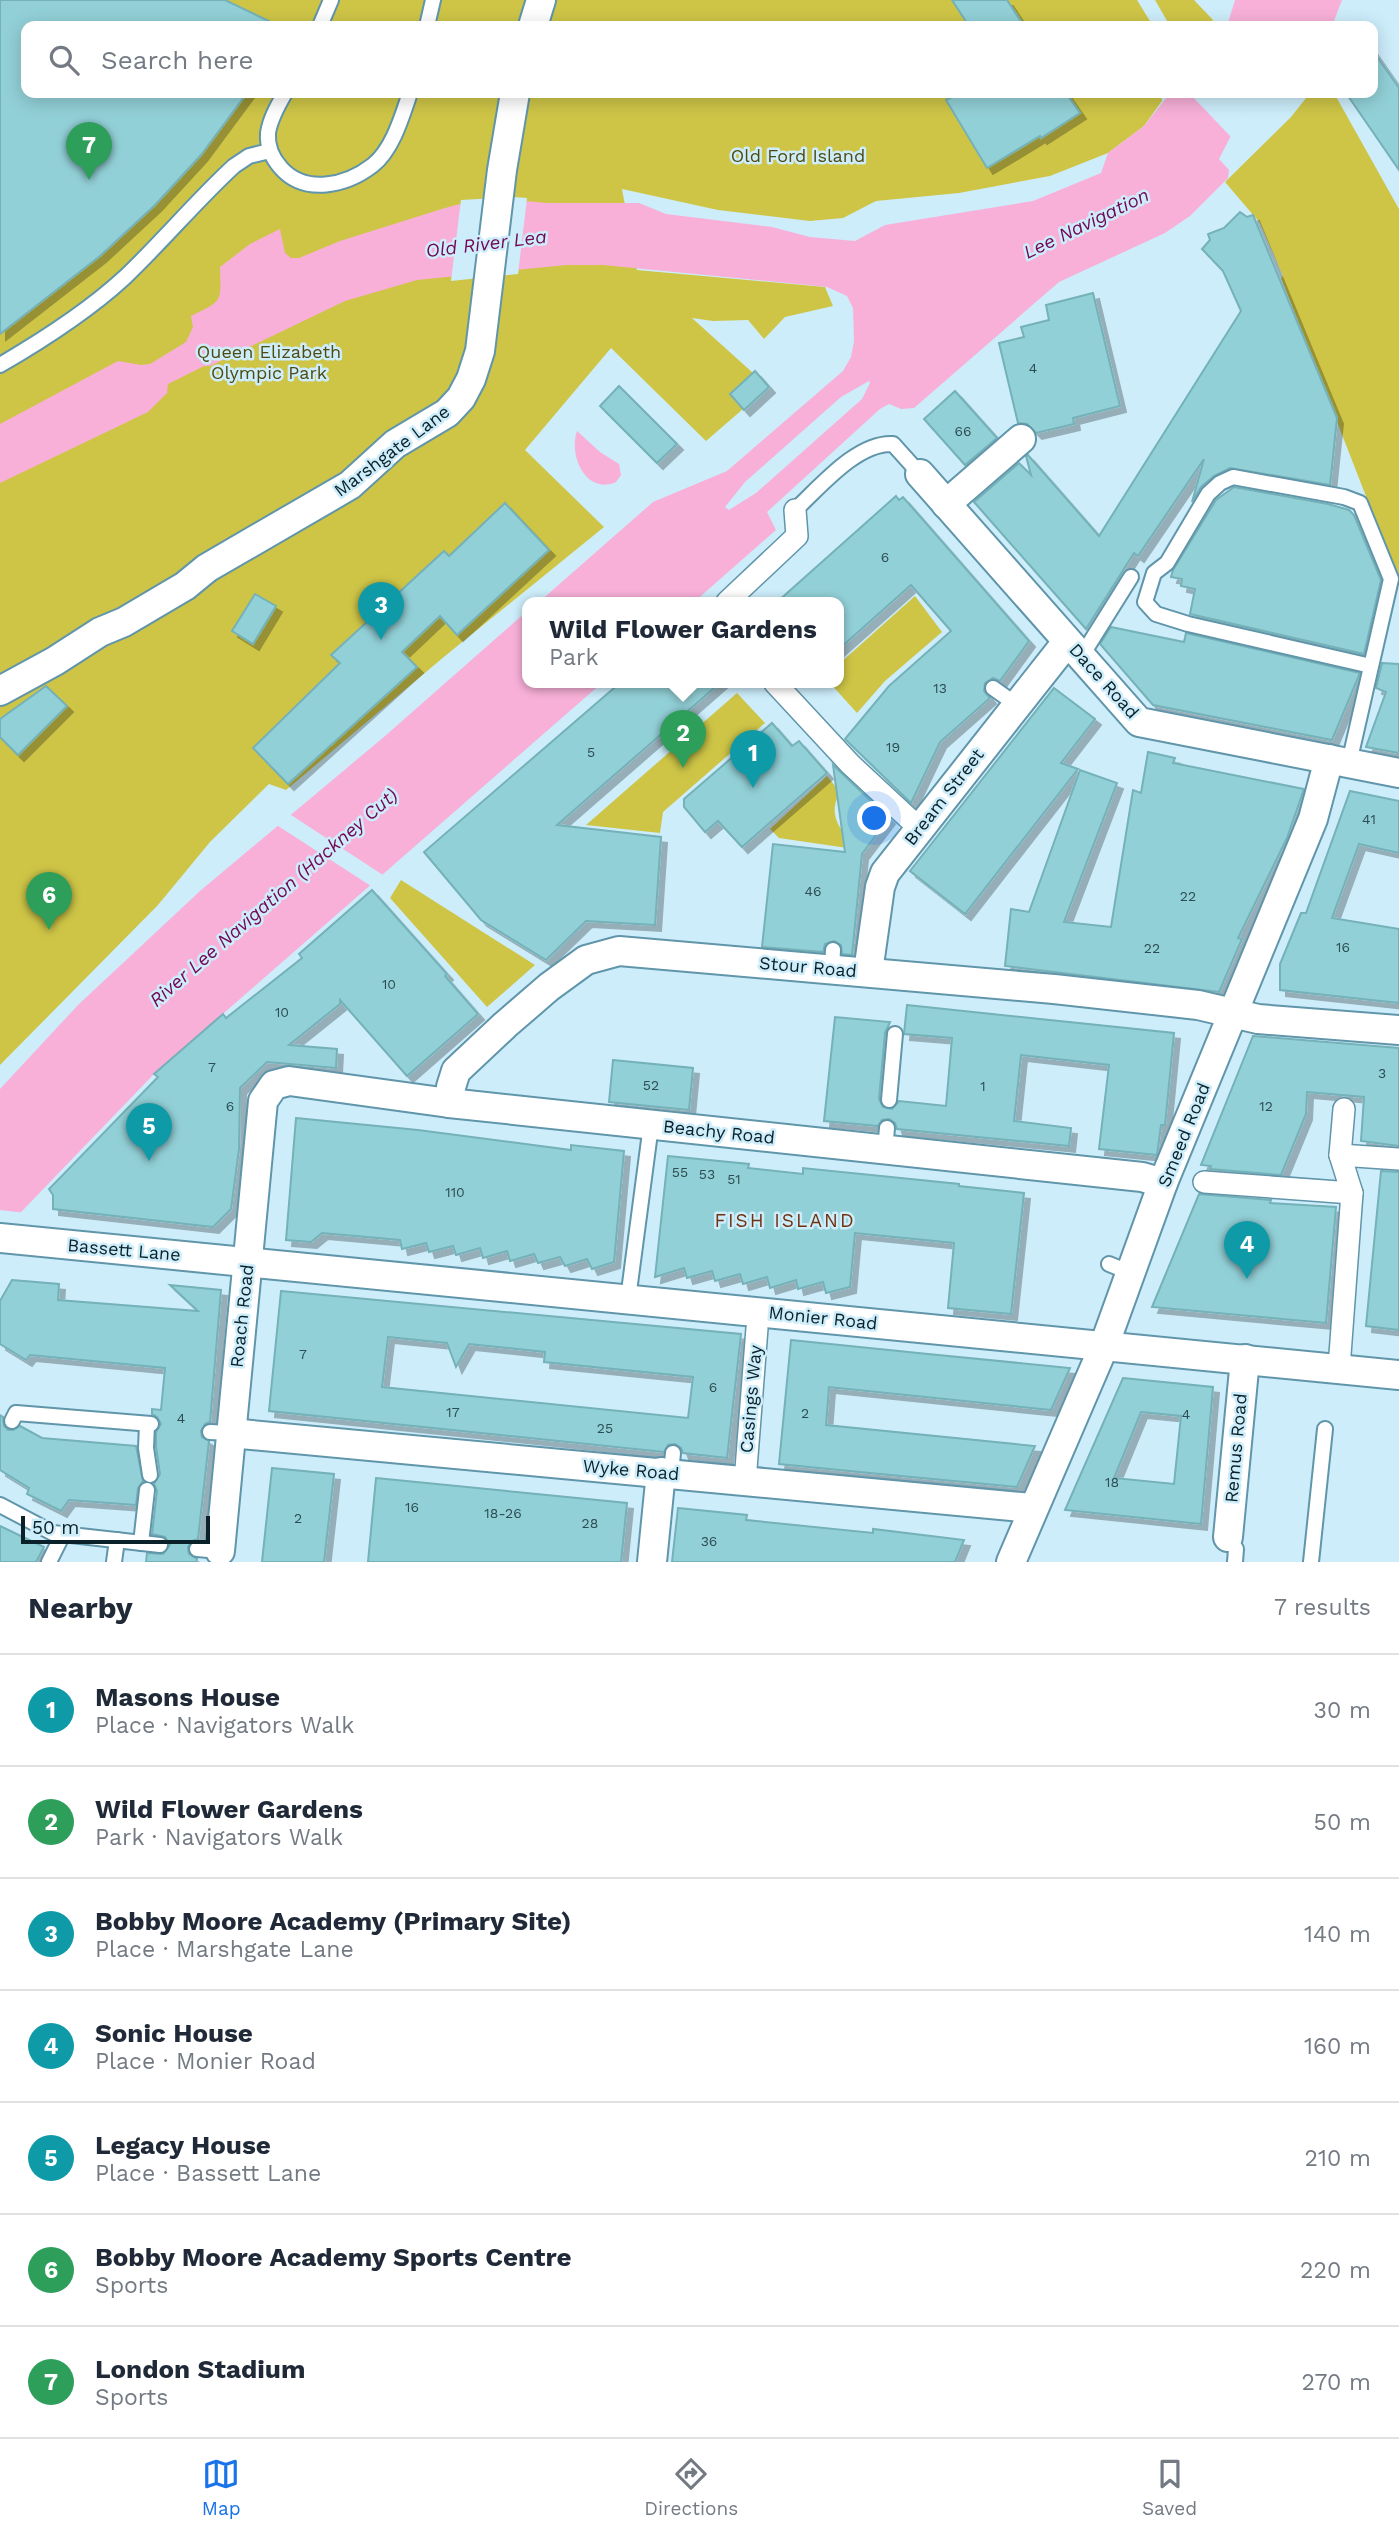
<!DOCTYPE html>
<html lang="en">
<head>
<meta charset="utf-8">
<style>
  :root { --surface:#fff; --page:#f6f6f7; --text:#1f2937; --muted:#747a83; --line:#e0e1e3; --accent:#1a73e8 }
  body { margin:0; font-family:"Work Sans",sans-serif; background:var(--page); color:var(--text) }
  .scale { position:absolute; left:21px; bottom:18px; width:189px; box-sizing:border-box; padding-left:7px; border:4px solid #0b2129; border-top:0; font-size:19px; line-height:24px; white-space:nowrap; color:#0b2129; -webkit-text-stroke:5px #cdedfb; paint-order:stroke }
  .you { position:absolute; left:875px; top:819px; width:24px; height:24px; margin:-18px; border:5px solid #fff; border-radius:50%; background:#1a73e8; box-shadow:0 0 0 10px #1a73e833 }
  .badge { display:grid; place-items:center; width:46px; height:46px; border-radius:50%; background:var(--accent); color:#fff; font-size:23px; font-weight:700 }
  .pin { position:absolute; translate:-50% -58px; filter:drop-shadow(0 2px 4px #0008) }
  .pin::after { content:''; position:absolute; top:37px; width:24px; height:21px; background:inherit; clip-path:polygon(0 0,100% 0,50% 100%) }
  .popup { position:absolute; left:522px; top:597px; width:322px; height:91px; box-sizing:border-box; display:grid; place-content:center; border-radius:14px; background:var(--surface); filter:drop-shadow(0 2px 5px #0005); font-size:23px; white-space:nowrap; color:var(--muted) }
  .popup b { font-size:26px; color:var(--text) }
  .popup::after { content:''; position:absolute; left:50%; top:100%; margin-left:-14px; border:14px solid transparent; border-top-color:var(--surface) }
  .list { margin:0; padding:0; list-style:none }
  h2 { display:flex; justify-content:space-between; align-items:center; height:91px; margin:0; padding:0 28px; font-size:30px }
  h2 small { font-size:23px; font-weight:400; color:var(--muted) }
  .list li { display:grid; grid-template-columns:46px 1fr auto; gap:21px; align-items:center; box-sizing:border-box; height:112px; padding:0 28px; border-top:2px solid var(--line) }
  .list b { display:block; font-size:26px; white-space:nowrap }
  .list p { margin:0; font-size:23px; white-space:nowrap; color:var(--muted) }
  .list em { font-size:23px; font-style:normal; color:var(--muted) }
  .icon { flex:none; width:38px; height:38px; fill:none; stroke:currentColor; stroke-width:2; stroke-linecap:round; stroke-linejoin:round }
  .map { position:relative; flex:none; width:1399px; height:1562px; overflow:hidden }
  .search { position:absolute; background:var(--surface); box-shadow:0 4px 18px #0003; left:21px; right:21px; top:21px; height:77px; display:flex; align-items:center; gap:18px; box-sizing:border-box; padding:0 24px; border-radius:14px; color:var(--muted); font-size:26px }
  .sheet { height:875px; background:var(--surface) }
  nav { display:flex; justify-content:space-around; align-items:center; box-sizing:border-box; height:98px; border-top:2px solid var(--line); background:var(--surface); font-size:19px; color:var(--muted) }
  nav a { display:grid; justify-items:center; gap:4px }
  nav .on { color:var(--accent) }
  .map>svg:first-child { display:block }
  .green { fill:#cec547 }
  .water { fill:#f8b0d8; fill-rule:evenodd }
  .pier { fill:#cdedfb }
  .building { fill:#92d0d7; stroke:#74b1b8; stroke-width:2; fill-rule:evenodd; filter:url(#shadow) }
  .lines { fill:none; stroke-linecap:round; stroke-linejoin:round }
  .service-casing { stroke:#6095aa; stroke-width:18 }
  .pedestrian-casing { stroke:#6095aa; stroke-width:24 }
  .minor-casing { stroke:#6095aa; stroke-width:32 }
  .service { stroke:#fff; stroke-width:14 }
  .pedestrian { stroke:#fff; stroke-width:21 }
  .minor { stroke:#fff; stroke-width:28 }
  .labels { text-anchor:middle; stroke-width:5; stroke-linejoin:round; paint-order:stroke }
  .number-label { font-size:14px; fill:#2d4d54 }
  .park-label { font-size:18px; fill:#4f4b10; stroke:#cdedfb }
  .street-label { font-size:18px; fill:#0b2129; stroke:#cdedfb }
  .water-label { font-size:19px; font-style:italic; fill:#740753; stroke:#cdedfb }
  .neighbourhood-label { font-size:19px; letter-spacing:2px; fill:#70310e; stroke:#cdedfb }
</style>
</head>
<body>
<div class="map">
<svg width="1399" height="1562" viewBox="0 0 1399 1562">
  <defs>
    <filter id="shadow"><feDropShadow dx="6" dy="6" stdDeviation="0" flood-color="#0004"/></filter>
  </defs>
  <rect width="100%" height="100%" fill="#cdedfb"/>
  <g class="green">
    <path d="M0 0H1137L1153 26H26V93H1161L1162 101 1144 126 1108 153 1050 176 959 193 876 201 843 218 810 221 718 210 622 189 637 270 825 287 833 306 785 317 764 339 748 320 713 321 692 318 753 373 730 394 743 409 706 441 611 348 525 450 604 527 445 656 286 790 269 784 210 842 158 905 0 1065Z"/>
    <path d="M1155 0H1194L1213 20 1207 26 1204 24 1201 26H1170Z"/>
    <path d="M1310 93H1334L1399 209V581L1281 278 1283 276 1260 223 1225 182 1291 117Z"/>
    <path d="M915 596 942 632 885 681 857 713 829 682H839V664Z"/>
    <path d="M737 693 765 723 663 812 660 833 586 825Z"/>
    <path d="M827 776 840 792C828 814 838 827 853 843L854 849 779 838 770 829Z"/>
    <path d="M401 880 535 965 487 1007 390 898Z"/>
  </g>
  <g class="water">
    <path d="M1235 0H1342L1332 26H1227Z"/>
    <path d="M1170 93H1253L1219 159 1229 170 1228 178 1190 216 1165 233 1059 282 914 408 901 409 889 404 880 409 767 512 776 530 694 602H539L653 502 727 471 843 371 851 357 854 341 853 308 847 296 827 287 603 265H566L417 280 345 301 210 366H204L168 384 167 393 148 412 0 483V424L118 361 141 365 150 364 186 342 193 327 191 316C223 300 221 303 220 267L250 244 280 229 285 253 291 258H299L340 241 445 208 460 204 513 200 548 203H639L666 214 772 227 810 237 855 241 885 225 1033 201 1101 173 1108 153 1144 126ZM869 381 870 383 862 399 756 493 729 510 725 507 745 482 841 397Z"/>
    <path d="M577 431 600 452 619 464 621 475 616 482C587 495 568 457 577 431Z"/>
    <path d="M527 611V682H603L154 1074 0 1234V1089L78 1005 200 891 385 736Z"/>
  </g>
  <g class="pier">
    <path d="M1189 93H1257L1233 139Z"/>
    <path d="M513 197 527 198 518 274 451 281 461 200Z"/>
    <path d="M288 813 386 877 374 888 275 824Z"/>
    <path d="M0 1210 26 1213 0 1238Z"/>
  </g>
  <g class="building">
    <path d="M0 0H225L279 26H26V93H247L201 155 155 205 100 256 0 334Z"/>
    <path d="M952 0H1007L1024 26H969Z"/>
    <path d="M1373 51 1399 88V170L1346 93H1373Z"/>
    <path d="M959 93H1066L1080 113 1041 138 1040 136 987 168 946 100Z"/>
    <path d="M1240 212 1247 217 1253 215 1337 418 1330 485 1230 468 1214 476 1201 487 1192 502 1204 459 1138 556 1134 553 1086 629 974 502 1019 463 1031 475 1026 456 1028 455 1099 536 1241 311 1223 271 1202 249 1210 240 1208 234 1224 228Z"/>
    <path d="M1093 293 1120 406 1073 418 1074 424 1036 433 1027 424 1018 423 999 343 1024 337 1021 327 1049 320 1046 305Z"/>
    <path d="M755 371 769 387 744 410 730 394Z"/>
    <path d="M619 386 677 444 657 463 600 406Z"/>
    <path d="M955 391 997 438 965 465 924 419Z"/>
    <path d="M1234 487 1328 504 1349 510 1354 515 1381 580 1364 654 1190 614 1195 589 1181 586 1182 579 1171 577 1173 570 1216 500Z"/>
    <path d="M896 496 899 500 903 497 1029 641 1000 681 993 678 985 683 984 691 990 698 940 742 911 803 845 739 889 686 951 631 911 585 839 649V602H777Z"/>
    <path d="M505 503 549 550 457 635 440 616 402 652 417 667 288 784 253 748 340 663 331 655 444 551 449 556Z"/>
    <path d="M255 594 276 606 253 644 232 631Z"/>
    <path d="M1111 627 1184 642 1186 633 1360 673 1332 740 1153 705 1100 644Z"/>
    <path d="M1382 663 1399 664V753L1366 747 1386 692 1376 688Z"/>
    <path d="M621 682H721L557 825 661 837 655 925 586 921 546 960 481 920 424 852Z"/>
    <path d="M46 686 67 706 18 755 0 737V719Z"/>
    <path d="M1054 688 1095 719 1061 763 1078 769 965 914 910 871Z"/>
    <path d="M772 723 792 746 799 741 827 773 742 847 718 821 705 832 684 807V799Z"/>
    <path d="M1148 752 1175 758 1173 763 1304 789 1287 838 1238 938 1242 939 1219 992 1005 966 1011 909 1029 912 1080 770 1117 783 1064 922 1111 927 1133 790 1141 793Z"/>
    <path d="M833 765 889 818 862 854 852 955 842 954 841 945 834 941 825 944 823 952 762 947 773 844 845 852Z"/>
    <path d="M1350 791 1399 801V853L1359 844 1332 918 1399 929V1003L1280 990V964L1301 913H1306Z"/>
    <path d="M372 890 447 974 445 976 478 1014 407 1076 340 1000V1004L289 1045 337 1049 336 1068 267 1062 240 1088 239 1149 231 1209 213 1227 53 1209V1195L49 1189 158 1077 154 1074 223 1014 226 1018 302 958 299 954Z"/>
    <path d="M907 1005 1174 1033 1165 1125H1161L1157 1155 1099 1149 1109 1065 1021 1055 1014 1121 1071 1128 1069 1146 897 1129 895 1123 889 1119 882 1120 878 1126 824 1121 835 1017 890 1022 885 1033 879 1099 883 1107 892 1109 899 1101 946 1106 952 1038 904 1034Z"/>
    <path d="M1253 1036 1399 1048V1146L1361 1141 1364 1097 1307 1092 1306 1114 1281 1175 1210 1169 1211 1166 1201 1165Z"/>
    <path d="M613 1060 693 1068 689 1110 609 1102Z"/>
    <path d="M296 1118 418 1130 571 1150V1145L624 1151 614 1262 592 1269 587 1259 565 1266 560 1257 538 1263 534 1254 510 1261 507 1251 483 1258 480 1248 456 1255 453 1246 429 1252 426 1243 402 1249 400 1240 322 1233 311 1242 286 1240Z"/>
    <path d="M668 1156 749 1164 748 1168 803 1174V1168L959 1184V1186L1024 1193 1011 1314 948 1308 954 1243 855 1233 850 1287 826 1293 823 1282 798 1289 796 1280 770 1288 767 1277 743 1284 740 1274 715 1281 712 1271 687 1278 684 1268 655 1277Z"/>
    <path d="M1381 1171 1399 1172V1330L1366 1326Z"/>
    <path d="M1199 1194 1271 1200 1270 1203 1336 1207 1326 1323 1152 1307Z"/>
    <path d="M12 1280 59 1284 58 1300 198 1311 170 1285 221 1290 210 1422 205 1424 201 1431 202 1437 209 1441 198 1539 192 1541 188 1547 189 1554 197 1559 196 1562H146L147 1553 163 1554 170 1545 165 1537 152 1534 157 1491 154 1484 160 1474 156 1447V1432L161 1424 157 1417 152 1414V1409L161 1410 165 1368 30 1355 26 1360 0 1344V1301Z"/>
    <path d="M281 1291 741 1334 727 1458 683 1453 681 1448 675 1444 668 1445 664 1452 269 1411ZM388 1337 447 1343 456 1367 469 1344 545 1352 544 1362 693 1377 688 1418 382 1387Z"/>
    <path d="M791 1340 928 1354 1070 1368 1051 1410 829 1387 826 1425 1035 1446 1017 1487 880 1474 779 1464Z"/>
    <path d="M1123 1378 1213 1387 1201 1524 1065 1510ZM1141 1412 1181 1416 1174 1484 1114 1478Z"/>
    <path d="M0 1415 3 1417 4 1426 8 1430H13L20 1426 42 1438 136 1446 143 1481 138 1488 136 1505 69 1500 61 1511 27 1494 29 1488 0 1470Z"/>
    <path d="M272 1468 334 1474 324 1562H262Z"/>
    <path d="M376 1478 627 1503 621 1562H368Z"/>
    <path d="M678 1508 747 1515 746 1520 873 1533V1529L964 1540 955 1562H672Z"/>
    <path d="M0 1526 44 1547 36 1562H0Z"/>
  </g>
  <g class="lines">
    <g class="service-casing">
      <g id="service">
        <path d="M320 26 331 0"/>
        <path d="M427 26 433 0"/>
        <path d="M285 93C278 105 270 119 268 133 267 146 272 158 281 168 305 195 346 186 373 165 393 149 402 116 410 93"/>
        <path d="M0 365C43 340 87 312 124 278 162 242 196 201 234 166L249 156 270 151"/>
        <path d="M795 510C820 487 857 442 893 444L920 474"/>
        <path d="M1081 657 1131 577"/>
        <path d="M993 688 1017 705"/>
        <path d="M1349 763 1391 579 1360 503 1344 497 1233 477 1220 483 1208 494 1167 563 1154 573 1145 602 1156 614 1188 624 1371 666"/>
        <path d="M832 969 833 950"/>
        <path d="M889 1100 895 1034"/>
        <path d="M885 1150 887 1128"/>
        <path d="M1109 1264 1131 1273"/>
        <path d="M628 1299 651 1125"/>
        <path d="M12 1421 16 1413 151 1424"/>
        <path d="M147 1424 146 1448 150 1475"/>
        <path d="M210 1432 230 1433"/>
        <path d="M671 1473 673 1453"/>
        <path d="M0 1505 53 1533 160 1545"/>
        <path d="M1228 1537 1236 1549 1235 1562"/>
        <path d="M141 1543 147 1490"/>
        <path d="M197 1549 220 1551"/>
        <path d="M49 1562 63 1534"/>
        <path d="M114 1562 117 1540"/>
        <path d="M1311 1562 1325 1429"/>
      </g>
    </g>
    <g class="pedestrian-casing">
      <g id="pedestrian">
        <path d="M727 602 797 536 795 510"/>
        <path d="M774 682 850 764 919 828"/>
        <path d="M1340 1155 1399 1159"/>
        <path d="M1204 1182 1352 1193"/>
        <path d="M1339 1368 1352 1193 1340 1155 1344 1109"/>
        <path d="M746 1469 757 1328"/>
      </g>
    </g>
    <g class="minor-casing">
      <g id="minor">
        <path d="M533 26 541 0"/>
        <path d="M920 474 1139 722 1399 773"/>
        <path d="M946 504 1021 439"/>
        <path d="M0 691 55 661 100 632 124 622 185 586 207 568 350 485 395 444 447 413 461 398 471 379 480 351 502 170 515 93"/>
        <path d="M868 972 880 887 885 873 1067 642"/>
        <path d="M449 1103 451 1087 456 1071 505 1025 549 987 586 960 619 951 1054 989 1198 1005 1258 1019 1399 1030"/>
        <path d="M0 1238 1399 1375"/>
        <path d="M230 1433 1032 1508"/>
        <path d="M1228 1537 1245 1359"/>
        <path d="M220 1551 263 1101 274 1085 289 1081 449 1103 1142 1177 1163 1183"/>
        <path d="M652 1562 661 1472"/>
        <path d="M1011 1562 1104 1346 1163 1183 1313 819 1329 759"/>
      </g>
    </g>
    <use href="#service" class="service"/>
    <use href="#pedestrian" class="pedestrian"/>
    <use href="#minor" class="minor"/>
  </g>
  <g class="labels">
    <g class="number-label">
      <text x="1033" y="373">4</text>
      <text x="963" y="436">66</text>
      <text x="885" y="562">6</text>
      <text x="940" y="693">13</text>
      <text x="893" y="752">19</text>
      <text x="591" y="757">5</text>
      <text x="1369" y="824">41</text>
      <text x="813" y="896">46</text>
      <text x="1188" y="901">22</text>
      <text x="1343" y="952">16</text>
      <text x="1152" y="953">22</text>
      <text x="389" y="989">10</text>
      <text x="282" y="1017">10</text>
      <text x="212" y="1072">7</text>
      <text x="1382" y="1078">3</text>
      <text x="651" y="1090">52</text>
      <text x="983" y="1091">1</text>
      <text x="230" y="1111">6</text>
      <text x="1266" y="1111">12</text>
      <text x="680" y="1177">55</text>
      <text x="707" y="1179">53</text>
      <text x="734" y="1184">51</text>
      <text x="455" y="1197">110</text>
      <text x="303" y="1359">7</text>
      <text x="713" y="1392">6</text>
      <text x="453" y="1417">17</text>
      <text x="805" y="1418">2</text>
      <text x="1186" y="1419">4</text>
      <text x="181" y="1423">4</text>
      <text x="605" y="1433">25</text>
      <text x="1112" y="1487">18</text>
      <text x="412" y="1512">16</text>
      <text x="503" y="1518">18-26</text>
      <text x="298" y="1523">2</text>
      <text x="590" y="1528">28</text>
      <text x="709" y="1546">36</text>
    </g>
    <g class="park-label">
      <text x="798" y="162">Old Ford Island</text>
      <text x="269" y="358">Queen Elizabeth<tspan x="269" dy="21">Olympic Park</tspan></text>
    </g>
    <g class="street-label">
      <text transform="translate(392 451) rotate(-37)" y="6">Marshgate Lane</text>
      <text transform="translate(1104 681) rotate(48)" y="6">Dace Road</text>
      <text transform="translate(944 797) rotate(-52)" y="6">Bream Street</text>
      <text transform="translate(808 967) rotate(5)" y="6">Stour Road</text>
      <text transform="translate(719 1132) rotate(6)" y="6">Beachy Road</text>
      <text transform="translate(1184 1135) rotate(-68)" y="6">Smeed Road</text>
      <text transform="translate(124 1250) rotate(5)" y="6">Bassett Lane</text>
      <text transform="translate(242 1316) rotate(-84)" y="6">Roach Road</text>
      <text transform="translate(823 1318) rotate(6)" y="6">Monier Road</text>
      <text transform="translate(751 1399) rotate(-85)" y="6">Casings Way</text>
      <text transform="translate(1236 1448) rotate(-85)" y="6">Remus Road</text>
      <text transform="translate(631 1470) rotate(5)" y="6">Wyke Road</text>
    </g>
    <g class="water-label">
      <text transform="translate(1086 223) rotate(-26)" y="7">Lee Navigation</text>
      <text transform="translate(486 243) rotate(-7)" y="7">Old River Lea</text>
      <text transform="translate(273 897) rotate(-41)" y="7">River Lee Navigation (Hackney Cut)</text>
    </g>
    <g class="neighbourhood-label">
      <text x="785" y="1227">FISH ISLAND</text>
    </g>
  </g>
</svg>
<div class="scale">50 m</div>
<div class="you"></div>
<div class="pin badge" style="left:753px;top:788px;background:#0f9aa8">1</div>
<div class="pin badge" style="left:683px;top:768px;background:#2e9e5b">2</div>
<div class="popup"><b>Wild Flower Gardens</b>Park</div>
<div class="pin badge" style="left:381px;top:640px;background:#0f9aa8">3</div>
<div class="pin badge" style="left:1247px;top:1279px;background:#0f9aa8">4</div>
<div class="pin badge" style="left:149px;top:1161px;background:#0f9aa8">5</div>
<div class="pin badge" style="left:49px;top:930px;background:#2e9e5b">6</div>
<div class="pin badge" style="left:89px;top:180px;background:#2e9e5b">7</div>
<div class="search"><svg class="icon" aria-label="search" viewBox="0 0 24 24"><circle cx="10" cy="10" r="6"/><path d="M15 15l6 6"/></svg>Search here</div>
</div>
<section class="sheet">
<h2>Nearby<small>7 results</small></h2>
<ul class="list">
<li><span class="badge" style="background:#0f9aa8">1</span><div><b>Masons House</b><p>Place · Navigators Walk</p></div><em>30 m</em></li>
<li><span class="badge" style="background:#2e9e5b">2</span><div><b>Wild Flower Gardens</b><p>Park · Navigators Walk</p></div><em>50 m</em></li>
<li><span class="badge" style="background:#0f9aa8">3</span><div><b>Bobby Moore Academy (Primary Site)</b><p>Place · Marshgate Lane</p></div><em>140 m</em></li>
<li><span class="badge" style="background:#0f9aa8">4</span><div><b>Sonic House</b><p>Place · Monier Road</p></div><em>160 m</em></li>
<li><span class="badge" style="background:#0f9aa8">5</span><div><b>Legacy House</b><p>Place · Bassett Lane</p></div><em>210 m</em></li>
<li><span class="badge" style="background:#2e9e5b">6</span><div><b>Bobby Moore Academy Sports Centre</b><p>Sports</p></div><em>220 m</em></li>
<li><span class="badge" style="background:#2e9e5b">7</span><div><b>London Stadium</b><p>Sports</p></div><em>270 m</em></li>
</ul>
</section>
<nav>
<a class="on"><svg class="icon" aria-label="map" viewBox="0 0 24 24"><path d="M3 6l6-2 6 2 6-2v14l-6 2-6-2-6 2zM9 4v14M15 6v14"/></svg>Map</a>
<a><svg class="icon" aria-label="directions" viewBox="0 0 24 24"><path d="M12 3l9 9-9 9-9-9zM9 14v-3h6M13 9l2 2-2 2"/></svg>Directions</a>
<a><svg class="icon" aria-label="saved" viewBox="0 0 24 24"><path d="M7 4h10v16l-5-4-5 4z"/></svg>Saved</a>
</nav>
</body>
</html>
